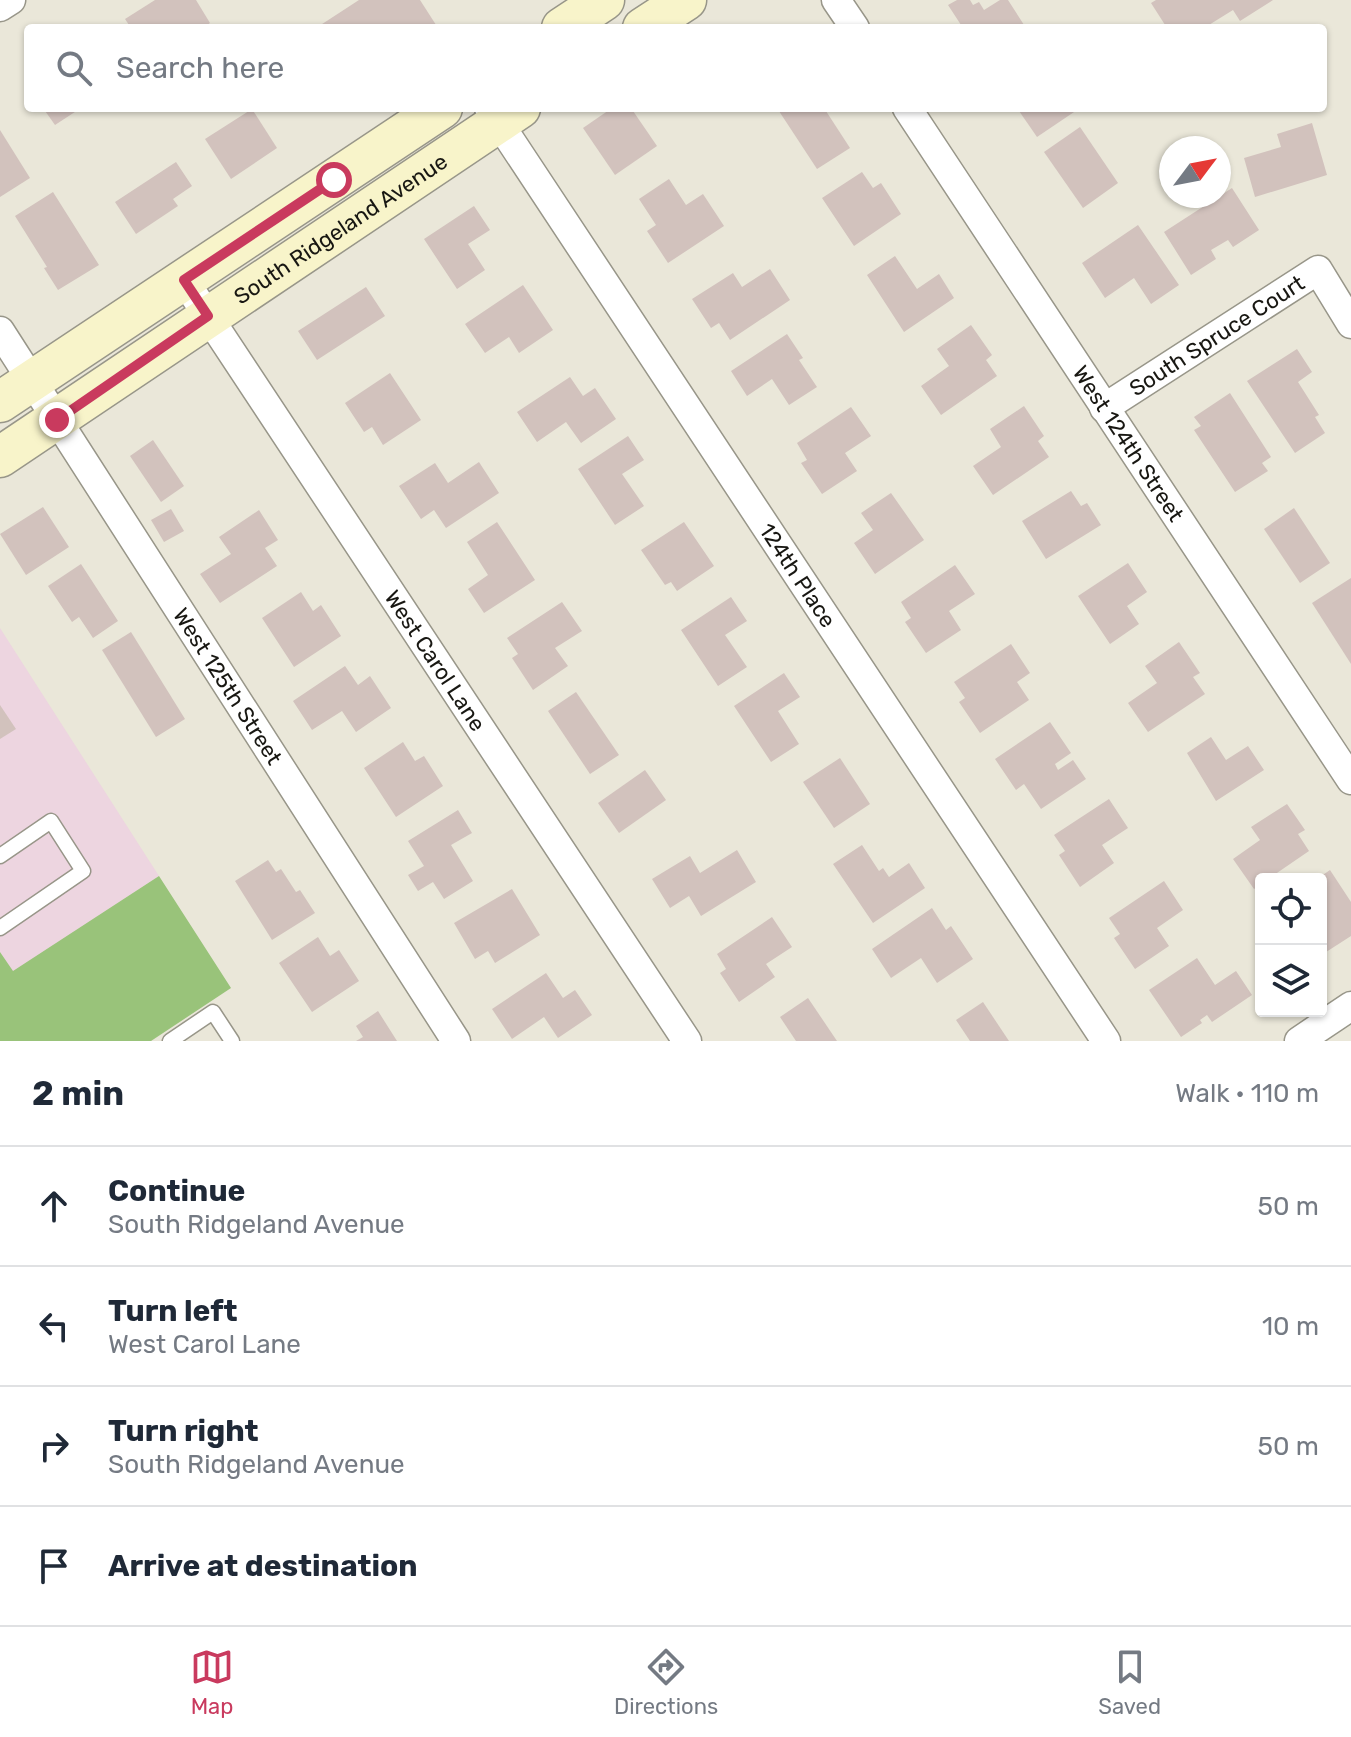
<!DOCTYPE html>
<html lang="en">
<head>
<meta charset="utf-8">
<style>
  :root { --surface:#fff; --page:#f6f6f7; --text:#1f2937; --muted:#747a83; --line:#e0e1e3; --accent:#c93a5e }
  body { margin:0; font-family:Rubik,sans-serif; background:var(--page); color:var(--text) }
  .controls { position:absolute; right:24px; bottom:24px; display:grid; overflow:hidden; border-radius:8px; box-shadow:0 2px 6px #0004 }
  .controls button { width:72px; height:72px; display:grid; place-items:center; padding:0; border:0; border-bottom:2px solid var(--line); background:var(--surface); color:var(--text); font:40px sans-serif }
  .compass { position:absolute; left:1159px; top:136px; width:72px; height:72px; border-radius:50%; background:var(--surface); box-shadow:0 2px 6px #0004; rotate:58deg }
  .stop { position:absolute; width:24px; height:24px; margin:-18px; border:6px solid #c93a5e; border-radius:50%; background:#fff }
  .stop.end { background:#c93a5e; border-color:#fff; box-shadow:0 2px 8px #0008 }
  .list { margin:0; padding:0; list-style:none }
  h2 { display:flex; justify-content:space-between; align-items:center; height:104px; margin:0; padding:0 32px; font-size:34px }
  h2 small { font-size:26px; font-weight:400; color:var(--muted) }
  .list li { display:grid; grid-template-columns:52px 1fr auto; gap:24px; align-items:center; box-sizing:border-box; height:120px; padding:0 32px; border-top:2px solid var(--line) }
  .list b { display:block; font-size:30px; white-space:nowrap }
  .list p { margin:0; font-size:26px; white-space:nowrap; color:var(--muted) }
  .list em { font-size:26px; font-style:normal; color:var(--muted) }
  .icon { flex:none; width:44px; height:44px; fill:none; stroke:currentColor; stroke-width:2; stroke-linecap:round; stroke-linejoin:round }
  .map { position:relative; flex:none; width:1351px; height:1041px; overflow:hidden }
  .search { position:absolute; background:var(--surface); box-shadow:0 2px 6px #0004; left:24px; right:24px; top:24px; height:88px; display:flex; align-items:center; gap:20px; box-sizing:border-box; padding:0 28px; border-radius:8px; color:var(--muted); font-size:30px }
  .sheet { height:584px; background:var(--surface) }
  nav { display:flex; justify-content:space-around; align-items:center; box-sizing:border-box; height:112px; border-top:2px solid var(--line); background:var(--surface); font-size:22px; color:var(--muted) }
  nav a { display:grid; justify-items:center; gap:4px }
  nav .on { color:var(--accent) }
  .map>svg:first-child { display:block }
  .commercial { fill:#edd5e0 }
  .green { fill:#99c37a }
  .building { fill:#d2c2bd }
  .lines { fill:none; stroke-linecap:round; stroke-linejoin:round }
  .lane-casing { stroke:#989689; stroke-width:17 }
  .street-casing { stroke:#989689; stroke-width:31 }
  .secondary-casing { stroke:#989689; stroke-width:43 }
  .lane { stroke:#fff; stroke-width:14 }
  .street { stroke:#fff; stroke-width:28 }
  .secondary { stroke:#f8f4ca; stroke-width:40 }
  .route { stroke:#c93a5e; stroke-width:10 }
  .labels { text-anchor:middle; stroke-width:6; stroke-linejoin:round; paint-order:stroke }
  .street-label { font-size:22px; fill:#181712; stroke:#fff }
</style>
</head>
<body>
<div class="map">
<svg width="1351" height="1041" viewBox="0 0 1351 1041">
  <rect width="100%" height="100%" fill="#eae7d9"/>
  <path class="commercial" d="M0 628 159 876 13 972 0 952Z"/>
  <path class="green" d="M159 876 231 988 151 1041H0V952L13 971Z"/>
  <g class="building">
    <path d="M155 0H196L210 23 203 28H131L125 19Z"/>
    <path d="M359 0H420L438 28H316Z"/>
    <path d="M957 0H970L973 5 979 2 984 10 1000 0H1008L1026 28H963L948 5Z"/>
    <path d="M1156 0H1273L1240 21 1233 10 1204 28H1167L1151 3Z"/>
    <path d="M43 108H81L55 125Z"/>
    <path d="M612 108H631L657 146 615 175 583 128Z"/>
    <path d="M777 108H824L850 148 817 169Z"/>
    <path d="M1017 108H1080L1037 137Z"/>
    <path d="M252 109 277 148 231 179 205 139Z"/>
    <path d="M1312 123 1327 175 1255 197 1244 158 1281 147 1277 134Z"/>
    <path d="M1080 127 1118 183 1083 208 1044 152Z"/>
    <path d="M0 130 30 178 0 197Z"/>
    <path d="M176 162 192 186 173 199 178 206 136 234 115 202Z"/>
    <path d="M862 172 873 188 881 183 901 214 854 246 822 198Z"/>
    <path d="M669 179 686 205 703 194 724 226 668 263 647 231 656 225 639 199Z"/>
    <path d="M1232 188 1259 230 1233 247 1228 240 1211 250 1216 259 1191 275 1164 232Z"/>
    <path d="M53 192 99 265 58 290 44 268 47 267 15 216Z"/>
    <path d="M474 206 490 230 468 244 485 270 457 289 424 239Z"/>
    <path d="M1138 225 1179 285 1151 304 1134 278 1105 298 1082 263Z"/>
    <path d="M895 256 917 289 939 274 954 298 904 332 867 275Z"/>
    <path d="M770 269 790 300 730 340 719 323 711 328 692 299 733 273 742 287Z"/>
    <path d="M523 285 553 330 519 353 509 337 485 353 465 324Z"/>
    <path d="M366 287 385 316 317 360 298 331Z"/>
    <path d="M971 325 992 355 986 360 997 376 941 415 921 386 949 366 937 349Z"/>
    <path d="M787 334 803 358 799 360 817 387 789 405 772 379 747 396 731 371Z"/>
    <path d="M1297 349 1312 372 1298 382 1319 415 1315 417 1325 433 1295 453 1247 381Z"/>
    <path d="M390 373 421 420 383 445 372 427 364 432 345 403Z"/>
    <path d="M570 377 583 396 595 388 616 419 581 443 566 422 537 442 517 412Z"/>
    <path d="M1230 393 1271 457 1262 463 1268 471 1235 492 1194 430 1201 426 1194 417Z"/>
    <path d="M1024 406 1044 436 1038 441 1049 457 993 495 973 466 1001 447 990 429Z"/>
    <path d="M851 407 871 436 845 453 857 471 822 494 801 463 807 460 797 443Z"/>
    <path d="M628 436 644 460 622 474 644 506 615 525 578 469Z"/>
    <path d="M153 440 184 486 161 502 130 456Z"/>
    <path d="M479 462 499 493 446 528 434 510 421 519 399 486 435 463 448 483Z"/>
    <path d="M1071 491 1081 506 1087 503 1101 525 1046 559 1022 521Z"/>
    <path d="M891 493 924 540 875 574 854 543 873 530 861 513Z"/>
    <path d="M43 507 69 547 26 575 0 534Z"/>
    <path d="M1294 508 1330 563 1300 583 1264 529Z"/>
    <path d="M171 509 184 531 164 542 151 520Z"/>
    <path d="M259 510 278 540 265 548 277 566 220 603 200 574 231 554 219 537Z"/>
    <path d="M497 522 535 580 484 613 468 589 488 575 467 542Z"/>
    <path d="M684 522 714 566 677 591 671 582 665 585 641 550Z"/>
    <path d="M1128 563 1147 592 1127 606 1139 624 1110 644 1078 596Z"/>
    <path d="M81 564 118 621 93 638 79 617 72 622 48 586Z"/>
    <path d="M955 565 975 594 949 611 961 630 926 653 905 622 911 618 901 602Z"/>
    <path d="M1351 578V664L1312 603Z"/>
    <path d="M301 592 313 611 321 605 341 636 294 667 262 618Z"/>
    <path d="M731 597 747 621 725 635 747 667 718 686 681 630Z"/>
    <path d="M562 602 582 631 555 648 568 666 533 690 512 658 518 654 507 638Z"/>
    <path d="M131 632 185 719 156 737 102 650Z"/>
    <path d="M1179 642 1200 673 1193 677 1205 694 1148 732 1128 703 1157 683 1145 666Z"/>
    <path d="M1011 644 1030 673 1017 682 1029 700 980 733 959 702 965 698 954 682Z"/>
    <path d="M345 666 358 685 370 676 391 708 356 732 342 711 312 730 293 701Z"/>
    <path d="M784 673 800 697 778 711 799 744 771 762 734 706Z"/>
    <path d="M576 692 619 755 590 774 548 711Z"/>
    <path d="M0 705 16 729 0 739Z"/>
    <path d="M1050 722 1071 753 1055 764 1058 770 1073 760 1086 779 1041 809 1024 784 1016 790 995 759Z"/>
    <path d="M1211 737 1226 760 1248 746 1264 770 1216 801 1187 753Z"/>
    <path d="M403 742 415 761 424 756 443 786 396 817 364 768Z"/>
    <path d="M840 758 870 804 834 828 803 782Z"/>
    <path d="M645 770 666 800 619 833 598 803Z"/>
    <path d="M1109 799 1128 828 1102 845 1114 863 1080 887 1059 855 1065 851 1054 835Z"/>
    <path d="M1287 804 1305 830 1298 834 1309 851 1268 879H1261V884L1254 889 1233 859 1260 840 1251 827Z"/>
    <path d="M458 810 472 833 451 845 473 881 444 899 433 882 418 891 408 875 424 866 408 841Z"/>
    <path d="M862 845 879 871 883 868 889 877 909 863 925 888 873 923 833 864Z"/>
    <path d="M737 850 756 882 701 916 689 896 670 908 652 879 690 856 700 873Z"/>
    <path d="M268 860 276 872 281 869 296 892 300 890 315 913 272 940 235 881Z"/>
    <path d="M1330 870 1351 902V936L1323 954 1321 951V879H1317Z"/>
    <path d="M1164 881 1183 910 1157 928 1169 946 1135 969 1114 938 1120 934 1109 918Z"/>
    <path d="M512 889 540 935 495 963 488 951 475 959 454 923Z"/>
    <path d="M932 908 946 930 951 926 973 959 937 983 921 958 891 978 872 949Z"/>
    <path d="M772 917 792 947 766 964 775 977 739 1002 720 973 726 969 717 954Z"/>
    <path d="M318 937 330 956 339 950 359 981 312 1012 279 963Z"/>
    <path d="M1197 958 1215 985 1236 971 1252 995 1212 1022 1207 1015 1200 1020 1202 1023 1181 1037 1149 990Z"/>
    <path d="M546 973 563 998 575 990 592 1015 558 1038 544 1017 512 1039 492 1009Z"/>
    <path d="M808 998 837 1041H796L780 1017Z"/>
    <path d="M983 1002 1009 1041H970L956 1020Z"/>
    <path d="M378 1011 397 1041H356L363 1037 356 1026Z"/>
  </g>
  <g class="lines">
    <g class="lane-casing">
      <g id="lane">
        <path d="M0 856 51 821 83 871 0 928"/>
        <path d="M170 1041 213 1012 232 1041"/>
      </g>
    </g>
    <g class="street-casing">
      <g id="street">
        <path d="M836 0 855 28"/>
        <path d="M0 7 11 0"/>
        <path id="s1" d="M489 108 1106 1041"/>
        <path id="s2" d="M907 108 1351 780"/>
        <path id="s3" d="M184 280 687 1041"/>
        <path id="s4" d="M0 331 456 1041"/>
        <path id="s5" d="M1104 408 1318 270 1351 324"/>
        <path d="M1299 1041 1351 1006"/>
      </g>
    </g>
    <g class="secondary-casing">
      <g id="secondary">
        <path d="M562 28 604 0"/>
        <path d="M643 28 686 0"/>
        <path d="M0 402 442 108"/>
        <path id="s6" d="M0 457 520 108"/>
      </g>
    </g>
    <use href="#lane" class="lane"/>
    <use href="#street" class="street"/>
    <use href="#secondary" class="secondary"/>
  </g>
  <g class="lines">
    <path class="route" d="M57 420 208 316 184 280 334 180"/>
  </g>
  <g class="labels">
    <g class="street-label">
      <text dy="8" stroke="none"><textPath href="#s6" startOffset="410">South Ridgeland Avenue</textPath></text>
      <text dy="8" stroke="none"><textPath href="#s5" startOffset="134">South Spruce Court</textPath></text>
      <text dy="8" stroke="none"><textPath href="#s2" startOffset="402">West 124th Street</textPath></text>
      <text dy="8" stroke="none"><textPath href="#s1" startOffset="560">124th Place</textPath></text>
      <text dy="8" stroke="none"><textPath href="#s3" startOffset="456">West Carol Lane</textPath></text>
      <text dy="8" stroke="none"><textPath href="#s4" startOffset="422">West 125th Street</textPath></text>
    </g>
  </g>
</svg>
<div class="controls">
<button><svg class="icon" aria-label="locate" viewBox="0 0 24 24"><circle cx="12" cy="12" r="6"/><path d="M12 2v4M12 18v4M2 12h4M18 12h4"/></svg></button>
<button><svg class="icon" aria-label="layers" viewBox="0 0 24 24"><path d="M12 4l9 5-9 5-9-5zM3 14l9 5 9-5"/></svg></button>
</div>
<svg class="compass" viewBox="-18 -18 36 36"><path d="M0-13l5 13h-10z" fill="#e53935"/><path d="M0 13l5-13h-10z" fill="#747a83"/></svg>
<div class="stop" style="left:334px;top:180px"></div>
<div class="stop end" style="left:57px;top:420px"></div>
<div class="search"><svg class="icon" aria-label="search" viewBox="0 0 24 24"><circle cx="10" cy="10" r="6"/><path d="M15 15l6 6"/></svg>Search here</div>
</div>
<section class="sheet">
<h2>2 min<small>Walk · 110 m</small></h2>
<ul class="list">
<li><svg class="icon" aria-label="ahead" viewBox="0 0 24 24"><path d="M12 20V5M6 11l6-6 6 6"/></svg><div><b>Continue</b><p>South Ridgeland Avenue</p></div><em>50 m</em></li>
<li><svg class="icon" aria-label="left" viewBox="0 0 24 24"><path d="M17 20v-9H6M10 6l-5 5 5 5"/></svg><div><b>Turn left</b><p>West Carol Lane</p></div><em>10 m</em></li>
<li><svg class="icon" aria-label="right" viewBox="0 0 24 24"><path d="M7 20v-9h11M14 6l5 5-5 5"/></svg><div><b>Turn right</b><p>South Ridgeland Avenue</p></div><em>50 m</em></li>
<li><svg class="icon" aria-label="arrive" viewBox="0 0 24 24"><path d="M6 21V4h12l-3 4 3 4H6"/></svg><div><b>Arrive at destination</b></div></li>
</ul>
</section>
<nav>
<a class="on"><svg class="icon" aria-label="map" viewBox="0 0 24 24"><path d="M3 6l6-2 6 2 6-2v14l-6 2-6-2-6 2zM9 4v14M15 6v14"/></svg>Map</a>
<a><svg class="icon" aria-label="directions" viewBox="0 0 24 24"><path d="M12 3l9 9-9 9-9-9zM9 14v-3h6M13 9l2 2-2 2"/></svg>Directions</a>
<a><svg class="icon" aria-label="saved" viewBox="0 0 24 24"><path d="M7 4h10v16l-5-4-5 4z"/></svg>Saved</a>
</nav>
</body>
</html>
